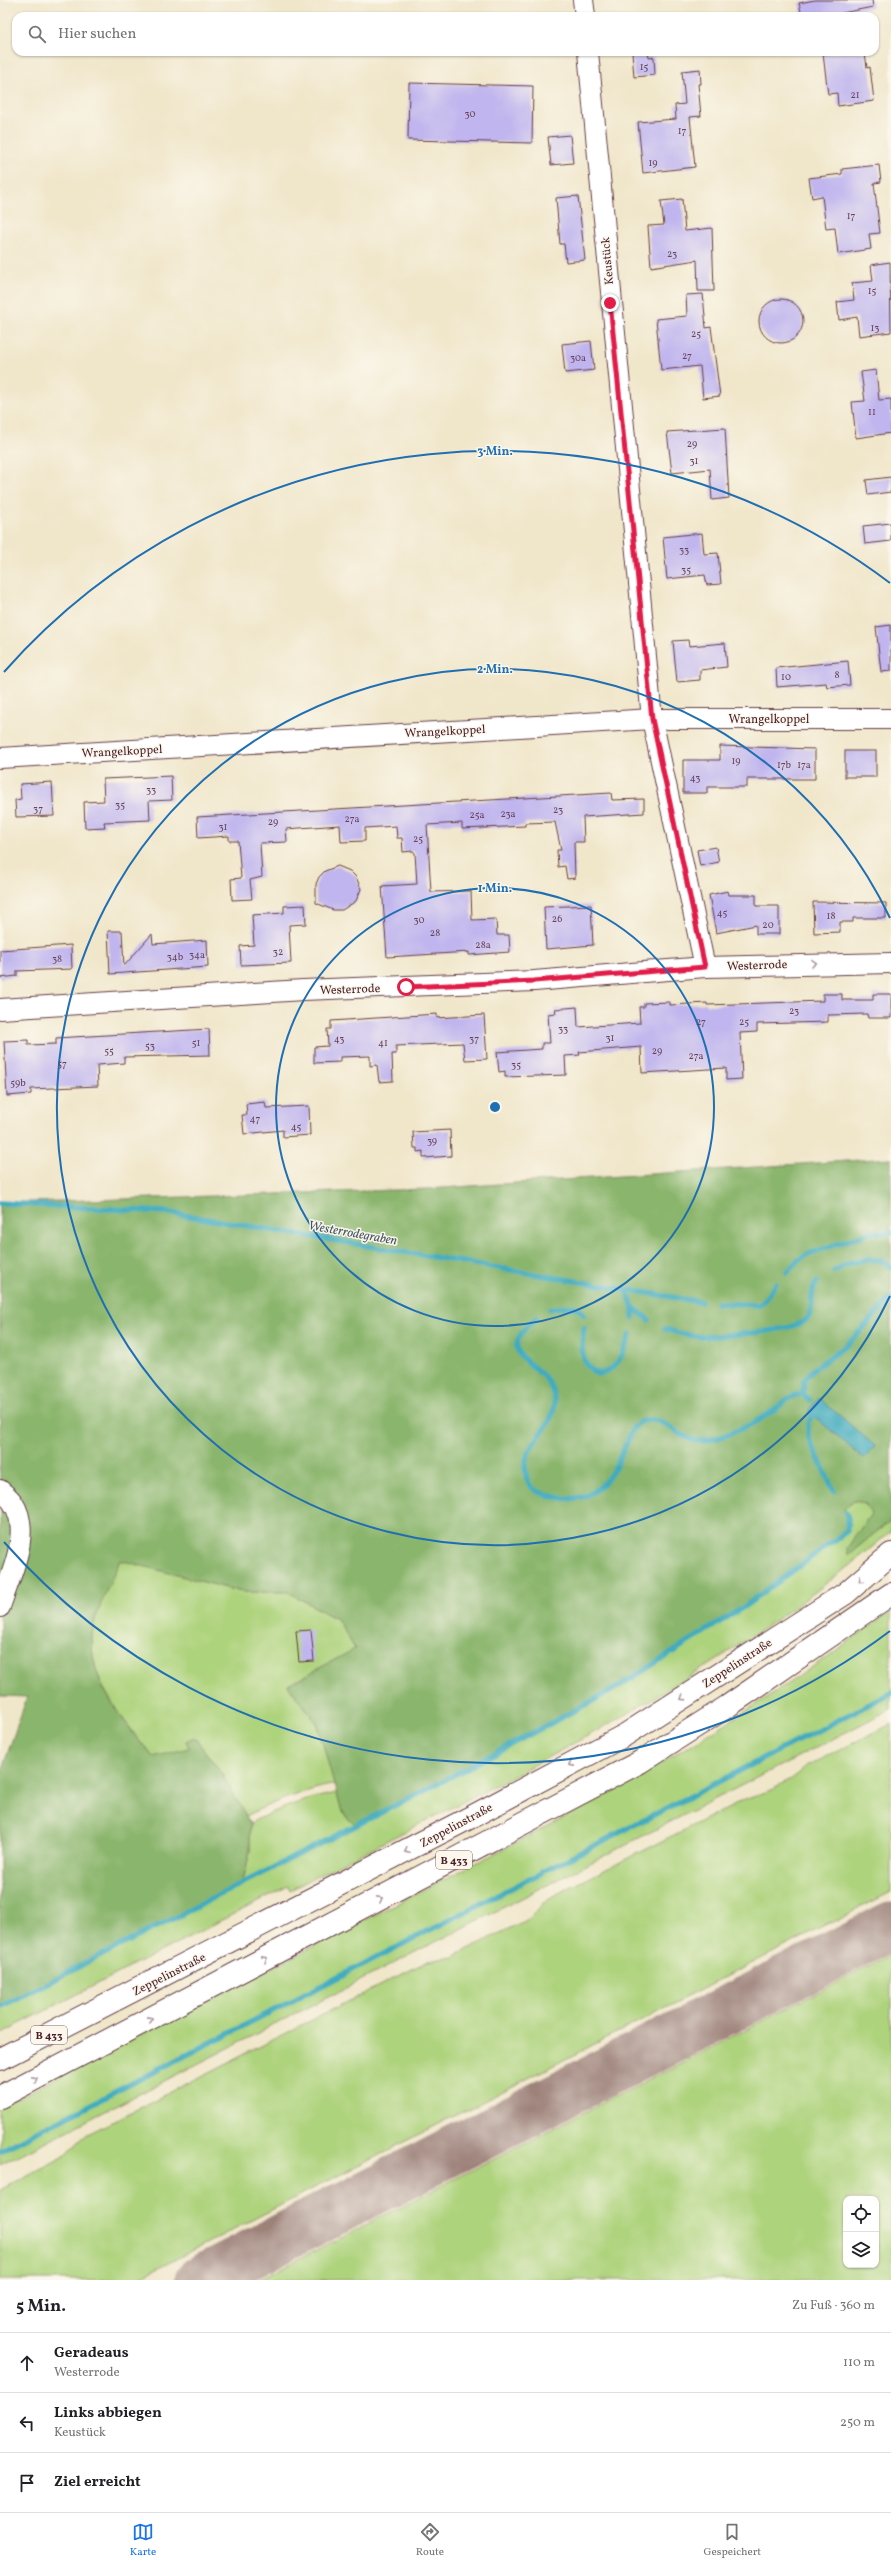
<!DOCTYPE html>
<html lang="de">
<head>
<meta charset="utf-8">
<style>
  :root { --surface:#fff; --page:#f2f2f2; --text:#202124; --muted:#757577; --line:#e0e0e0; --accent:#1a73e8 }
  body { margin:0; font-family:Vollkorn,serif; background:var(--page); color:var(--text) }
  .controls { position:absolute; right:12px; bottom:12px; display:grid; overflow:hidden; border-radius:8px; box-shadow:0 1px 3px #0004 }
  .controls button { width:36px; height:36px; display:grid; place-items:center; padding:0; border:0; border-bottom:1px solid var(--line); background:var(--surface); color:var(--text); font:20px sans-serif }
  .stop { position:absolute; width:12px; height:12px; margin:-9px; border:3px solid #e11d48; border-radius:50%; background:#fff }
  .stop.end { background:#e11d48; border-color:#fff; box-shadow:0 1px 4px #0008 }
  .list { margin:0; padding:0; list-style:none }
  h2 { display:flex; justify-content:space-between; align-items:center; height:52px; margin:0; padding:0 16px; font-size:17px }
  h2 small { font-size:13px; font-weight:400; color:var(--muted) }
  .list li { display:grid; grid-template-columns:26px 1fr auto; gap:12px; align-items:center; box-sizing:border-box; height:60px; padding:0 16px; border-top:1px solid var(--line) }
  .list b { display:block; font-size:15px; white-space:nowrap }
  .list p { margin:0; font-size:13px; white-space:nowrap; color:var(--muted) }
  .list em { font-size:13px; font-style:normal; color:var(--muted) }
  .icon { flex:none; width:22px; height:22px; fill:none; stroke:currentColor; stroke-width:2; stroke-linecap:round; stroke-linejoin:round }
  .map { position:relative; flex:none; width:891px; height:2280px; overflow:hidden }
  .search { position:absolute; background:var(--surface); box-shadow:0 1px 3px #0004; left:12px; right:12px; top:12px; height:44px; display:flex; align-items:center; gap:10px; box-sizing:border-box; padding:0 14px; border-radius:12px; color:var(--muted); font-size:15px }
  .sheet { height:232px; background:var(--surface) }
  nav { display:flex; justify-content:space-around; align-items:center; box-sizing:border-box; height:56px; border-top:1px solid var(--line); background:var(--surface); font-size:11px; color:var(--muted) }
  nav a { display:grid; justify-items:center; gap:2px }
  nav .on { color:var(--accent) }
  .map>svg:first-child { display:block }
  .green { fill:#aed37d; stroke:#7c7954; fill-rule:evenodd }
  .forest { fill:#8ab56c; stroke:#6a6a4c }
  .water { fill:#3facbe; stroke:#446674 }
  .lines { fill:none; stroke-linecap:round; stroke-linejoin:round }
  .stream { stroke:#3facbe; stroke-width:5.5 }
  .taxiway { stroke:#9d827a; stroke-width:49 }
  .building { fill:#c0b5ee }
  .street-casing { stroke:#633d43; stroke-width:22 }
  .highway-casing { stroke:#633d43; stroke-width:24 }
  .street { stroke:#fff; stroke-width:20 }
  .highway { stroke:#fff; stroke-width:22 }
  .oneway { stroke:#ae9aa0 }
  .route { stroke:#e11d48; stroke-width:5 }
  .ring { fill:none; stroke:#1f6fb2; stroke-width:2 }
  .labels { text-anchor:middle; stroke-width:3; stroke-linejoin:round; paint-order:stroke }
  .number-label { font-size:10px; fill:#68445c }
  .shield { fill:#fbf7ec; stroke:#7f6065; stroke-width:1 }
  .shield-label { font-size:11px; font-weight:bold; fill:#4a1f2b }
  .street-label { font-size:12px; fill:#4a1f2b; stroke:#fbf7ec }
  .water-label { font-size:13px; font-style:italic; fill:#465766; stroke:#fbf7ec }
  .centre { fill:#1f6fb2; stroke:#fbf7ec; stroke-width:2 }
  .ring-label { font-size:12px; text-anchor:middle; font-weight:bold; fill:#1f6fb2; stroke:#fbf7ec; stroke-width:3; stroke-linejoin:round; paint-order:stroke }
</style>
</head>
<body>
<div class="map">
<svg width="891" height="2280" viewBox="0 0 891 2280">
  <rect width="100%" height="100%" fill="#fbf7ec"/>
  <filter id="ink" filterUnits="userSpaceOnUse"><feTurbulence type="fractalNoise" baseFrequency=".025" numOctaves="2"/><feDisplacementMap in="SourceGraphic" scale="8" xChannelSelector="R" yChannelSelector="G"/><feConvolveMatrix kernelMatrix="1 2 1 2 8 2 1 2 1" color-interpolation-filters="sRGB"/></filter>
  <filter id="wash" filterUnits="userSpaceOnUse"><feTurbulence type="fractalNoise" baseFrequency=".012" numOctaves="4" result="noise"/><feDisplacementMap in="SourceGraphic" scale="16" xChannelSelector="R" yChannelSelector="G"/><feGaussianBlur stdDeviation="0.9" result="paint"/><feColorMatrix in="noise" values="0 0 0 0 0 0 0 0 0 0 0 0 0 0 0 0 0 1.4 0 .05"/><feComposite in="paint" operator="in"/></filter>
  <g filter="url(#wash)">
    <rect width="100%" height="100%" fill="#f0e6ca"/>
    <g class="green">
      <path d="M854 1501 865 1503 871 1514 847 1548 848 1555 891 1520V1531C713 1685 497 1783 290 1890L288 1886 0 2034V2007L242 1885 250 1851V1823C279 1808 305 1799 337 1793L341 1809 348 1819 846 1513 844 1509Z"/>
      <path d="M120 1560 242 1592H288L338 1620 355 1649 288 1685 317 1723 335 1784C302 1791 275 1801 246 1816L222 1774 194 1737 190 1748 153 1757C124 1719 85 1680 93 1628 96 1610 112 1578 120 1560Z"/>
      <path d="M891 1610V1709L0 2165V2107L589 1805C693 1745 796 1683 891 1610Z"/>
      <path d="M891 1724V1892L135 2280H0V2190L63 2157 86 2135 428 1961 453 1957 530 1918 547 1899 747 1798C769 1792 790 1783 806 1767Z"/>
      <path d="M891 1955V2280H258ZM846 2199H876V2265H846Z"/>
    </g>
    <path class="forest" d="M891 1158V1520L848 1555 847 1548 871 1514 865 1503 854 1501 844 1509 848 1520 847 1531 745 1606 613 1690 357 1825 348 1819 341 1809 317 1723 288 1685 355 1649 338 1620 288 1592H242L120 1560C113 1578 96 1610 93 1628 85 1680 123 1719 153 1757L189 1748 186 1741 194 1737 222 1774 250 1823V1851L242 1885 0 2007V1775L27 1697 0 1696V1203L426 1189Z"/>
    <path class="water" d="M819 1398 875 1446 864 1459 808 1411Z"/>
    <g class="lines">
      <g class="stream">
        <path d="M0 1203 165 1212 701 1302"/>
        <path d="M834 1271C849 1262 878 1252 891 1268"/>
        <path d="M787 1273 797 1261 808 1254 872 1232 891 1233"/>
        <path d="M626 1290 633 1307 649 1320"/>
        <path d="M717 1303 758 1305 763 1302 776 1284"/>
        <path d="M633 1307V1318"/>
        <path d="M550 1309C562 1307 577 1302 584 1315"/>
        <path d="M536 1318C485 1361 551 1360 554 1398 558 1432 516 1442 527 1479 530 1489 542 1494 551 1496 596 1508 611 1478 627 1442 630 1436 632 1426 640 1422 663 1411 680 1442 700 1441 719 1441 754 1424 770 1413 782 1405 788 1395 803 1394"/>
        <path d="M584 1328C581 1346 579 1365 598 1374 619 1371 623 1352 630 1334"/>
        <path d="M665 1329C675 1332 684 1335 695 1336 714 1337 795 1332 807 1319 815 1310 808 1294 817 1282"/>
        <path d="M810 1400 803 1394 804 1380 814 1369 848 1344 891 1298"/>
        <path d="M810 1419 813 1415"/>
        <path d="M808 1424V1437L834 1491"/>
        <path d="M0 2007 439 1783 613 1690 745 1606 847 1531 848 1520 846 1513"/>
        <path d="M0 2151 891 1693"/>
      </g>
      <path class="taxiway" d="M200 2280 891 1926"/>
    </g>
    <g id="blocks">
      <g class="building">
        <path d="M815 0H872L873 7 827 16H802L799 3Z"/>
        <path d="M632 52H648L649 58 654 57 655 75 634 77Z"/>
        <path d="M842 52H865L867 68 870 67 874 101 838 106 837 93 828 94 823 54Z"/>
        <path d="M700 69 701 84H698L701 116 690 117 695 167 643 173 638 122 676 119 675 105 685 104 682 71Z"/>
        <path d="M409 83 533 86 532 143 408 140Z"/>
        <path d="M570 135 573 163 551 165 548 137Z"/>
        <path d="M879 165 881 182 874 183 880 233 869 234 871 249 838 254 835 228 826 229 822 196 812 198 809 178 842 174V169Z"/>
        <path d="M578 196 585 260 566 262 564 244H560L556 198Z"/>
        <path d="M682 199 685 231 712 228 714 291H698L697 260 651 267 648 226 664 225 661 201Z"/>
        <path d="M890 262 891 332 859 336 857 317 839 320 837 302 854 300 852 283 873 281 871 265Z"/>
        <path d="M703 294 706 328 711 327 720 396 703 398 700 366 661 370 656 319 687 316 686 295Z"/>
        <circle cx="781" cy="321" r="22"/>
        <path d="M591 341 594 370 565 373 562 344Z"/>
        <path d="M876 370 879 400 891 399V433L856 438 852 402 865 401 861 372Z"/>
        <path d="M725 428 729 498 712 500 710 469 672 473 667 432Z"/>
        <path d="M891 477V492L868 495 866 480Z"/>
        <path d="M891 523V541L865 544 863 526Z"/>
        <path d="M702 533 704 554 718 553 721 584 707 585 705 575 667 579 663 537Z"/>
        <path d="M891 625V671L881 672 876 627Z"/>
        <path d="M688 640 689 646 725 643 727 667 700 670V680L677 682 673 641Z"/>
        <path d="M848 661 850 685 827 687 826 683 777 687 776 668Z"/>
        <path d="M720 746 815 749V779H747V787H707V793H683V760H720Z"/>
        <rect x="845" y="751" width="31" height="26"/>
        <path d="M171 776 172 800 149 801 150 820 104 822 105 827 85 828 84 802 104 801 103 779Z"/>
        <path d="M52 782 54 816 16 817 15 800 21 799 20 784Z"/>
        <path d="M611 793 612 800 644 799V813L583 817 584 842H574L575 878 567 879 565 866 558 867 557 850H561L555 822 525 823V826L462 829V823L427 825 431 892 471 891 472 920 496 919 497 935H509L510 952 469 955V952L387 957 382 886 417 884 415 853 413 851 403 852 402 838H397L396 826 365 828V841L341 842 340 825 286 829 287 842 260 843 262 877 250 880 252 899 232 900 231 879 241 878 238 841H229V836L198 838 197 817Z"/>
        <path d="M716 847 719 862 700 866 697 850Z"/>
        <path d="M338 866 350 871 356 877 361 889 356 901 342 910H333L316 903V884L319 877 325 871Z"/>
        <path d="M728 891 729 895H756V906H779V934H756V925L716 933 709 895Z"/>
        <path d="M813 902 886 903V918H853V922H840V932L814 933Z"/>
        <path d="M305 905 306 924 289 925 291 963 241 965 240 946 254 945 252 915 284 913V906Z"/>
        <path d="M591 905 593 945 546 949 544 907Z"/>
        <path d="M108 931H122L124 966 152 934 153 944 207 940 208 967 110 974Z"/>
        <path d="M71 945 72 969 17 971V976L0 978V950Z"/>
        <path d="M823 994H842V1000H873V994H891V1018H868L867 1014 828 1015V1022L757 1024V1032L740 1033 742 1079 726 1080V1068L642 1073 641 1047 579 1052 580 1055 565 1056 566 1075 505 1077V1071L499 1072 497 1052 542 1049V1043H550L548 1014 556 1013 555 1009 577 1007 578 1027 640 1023 639 1007H644V1003L670 1002V1005L707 1003V1005L823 1001Z"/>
        <path d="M437 1014V1018L484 1015 487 1059 465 1060 463 1043 396 1046V1054H392L393 1081 379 1082 377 1065 370 1066V1056L340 1057V1062L314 1063V1047L328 1046 327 1029H331V1021Z"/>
        <path d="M209 1029 210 1055 124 1057V1063L97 1065 98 1086 31 1089V1094L7 1096 4 1041 28 1040V1045L56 1044V1038Z"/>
        <path d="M265 1102 266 1108 309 1106 310 1135 283 1137V1130L244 1134 242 1115H247L246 1104Z"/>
        <path d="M450 1130 451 1156 423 1158V1151L417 1152V1148H414L413 1132Z"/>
        <path d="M311 1630 314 1661 299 1662 296 1631Z"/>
      </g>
    </g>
  </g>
  <g filter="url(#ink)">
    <use href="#blocks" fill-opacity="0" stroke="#633d43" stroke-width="1"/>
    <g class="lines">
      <g class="street-casing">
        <g id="street">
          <path d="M583 0 585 16"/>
          <path d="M588 52 652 719 705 967"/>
          <path d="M0 758 652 719H891"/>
          <path d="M0 1009 303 990 534 981 705 967 891 963"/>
          <path d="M0 1490C4 1494 10 1498 13 1503 33 1532 9 1578 0 1607"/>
        </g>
      </g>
      <g class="highway-casing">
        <g id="highway">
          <path d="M0 2059 475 1815 625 1735 846 1593 891 1554"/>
          <path d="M0 2097 640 1762 728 1706 891 1594"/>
        </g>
      </g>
      <use href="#street" class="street"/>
      <use href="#highway" class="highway"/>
    </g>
    <defs><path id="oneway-chevron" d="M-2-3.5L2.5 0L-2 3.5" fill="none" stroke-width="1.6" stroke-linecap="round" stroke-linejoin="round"/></defs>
    <g class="oneway">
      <use href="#oneway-chevron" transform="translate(814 963) rotate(-2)"/>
      <use href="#oneway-chevron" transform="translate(861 1580) rotate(139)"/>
      <use href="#oneway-chevron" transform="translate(683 1698) rotate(147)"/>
      <use href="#oneway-chevron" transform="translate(571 1764) rotate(152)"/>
      <use href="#oneway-chevron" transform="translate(407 1851) rotate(153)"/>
      <use href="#oneway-chevron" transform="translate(380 1899) rotate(-28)"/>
      <use href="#oneway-chevron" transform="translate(265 1959) rotate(-28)"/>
      <use href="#oneway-chevron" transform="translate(150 2019) rotate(-28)"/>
      <use href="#oneway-chevron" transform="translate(35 2079) rotate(-28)"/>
    </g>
  </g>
  <g class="lines" filter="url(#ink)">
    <path class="route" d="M406 987 534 981 705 967 652 719 610 303"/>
  </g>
  <g class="ring">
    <circle cx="495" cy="1107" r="219"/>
    <path d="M890 1296A438 438 0 1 1 890 918"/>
    <path d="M890 1631A656 656 0 0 1 4 1542M4 672A656 656 0 0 1 890 583"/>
  </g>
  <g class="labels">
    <g class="number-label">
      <text x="644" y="70">15</text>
      <text x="855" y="98">21</text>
      <text x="470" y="117">30</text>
      <text x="682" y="134">17</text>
      <text x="653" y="166">19</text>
      <text x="851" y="219">17</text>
      <text x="672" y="257">23</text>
      <text x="872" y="294">15</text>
      <text x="875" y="331">13</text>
      <text x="696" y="337">25</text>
      <text x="687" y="359">27</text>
      <text x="578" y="361">30a</text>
      <text x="872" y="415">11</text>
      <text x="692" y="447">29</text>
      <text x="694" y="464">31</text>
      <text x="684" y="553">33</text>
      <text x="686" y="573">35</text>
      <text x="837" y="678">8</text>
      <text x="786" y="680">10</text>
      <text x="736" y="764">19</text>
      <text x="784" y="768">17b</text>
      <text x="804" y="768">17a</text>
      <text x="695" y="781">43</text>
      <text x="151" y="793">33</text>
      <text x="120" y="808">35</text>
      <text x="38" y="812">37</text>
      <text x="558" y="813">23</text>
      <text x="508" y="817">23a</text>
      <text x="477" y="818">25a</text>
      <text x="352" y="822">27a</text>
      <text x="273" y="825">29</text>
      <text x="223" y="830">31</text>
      <text x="418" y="842">25</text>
      <text x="722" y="916">45</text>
      <text x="831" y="919">18</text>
      <text x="557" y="922">26</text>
      <text x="419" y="923">30</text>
      <text x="768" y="928">20</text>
      <text x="435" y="936">28</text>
      <text x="483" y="948">28a</text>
      <text x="278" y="955">32</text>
      <text x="197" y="958">34a</text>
      <text x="175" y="960">34b</text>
      <text x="57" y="962">38</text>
      <text x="794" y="1014">23</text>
      <text x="701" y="1025">27</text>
      <text x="744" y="1025">25</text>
      <text x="563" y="1032">33</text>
      <text x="610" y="1041">31</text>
      <text x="339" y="1042">43</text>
      <text x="474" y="1042">37</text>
      <text x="196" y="1046">51</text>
      <text x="383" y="1046">41</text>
      <text x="150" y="1049">53</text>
      <text x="109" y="1054">55</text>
      <text x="657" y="1054">29</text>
      <text x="696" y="1059">27a</text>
      <text x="62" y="1067">57</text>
      <text x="516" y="1068">35</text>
      <text x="18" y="1086">59b</text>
      <text x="255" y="1122">47</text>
      <text x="296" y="1130">45</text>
      <text x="432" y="1144">39</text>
    </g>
    <g class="shield">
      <rect x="436" y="1851" width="36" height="18" rx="3"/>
      <rect x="31" y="2026" width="36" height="18" rx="3"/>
    </g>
    <g class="shield-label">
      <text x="454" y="1864">B 433</text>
      <text x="49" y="2039">B 433</text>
    </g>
    <g class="street-label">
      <text transform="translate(607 261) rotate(-95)" y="4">Keustück</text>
      <text x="769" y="723">Wrangelkoppel</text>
      <text transform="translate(445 731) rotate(-3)" y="4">Wrangelkoppel</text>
      <text transform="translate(122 751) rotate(-3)" y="4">Wrangelkoppel</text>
      <text transform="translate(757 965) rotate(-2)" y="4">Westerrode</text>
      <text transform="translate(350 989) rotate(-2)" y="4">Westerrode</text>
      <text transform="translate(737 1663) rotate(-33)" y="4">Zeppelinstraße</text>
      <text transform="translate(456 1825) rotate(-28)" y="4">Zeppelinstraße</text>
      <text transform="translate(169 1974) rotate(-27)" y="4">Zeppelinstraße</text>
    </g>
    <g class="water-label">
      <text transform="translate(353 1232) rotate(10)" y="5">Westerrodegraben</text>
    </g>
  </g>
  <circle cx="495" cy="1107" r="6" class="centre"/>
  <g class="ring-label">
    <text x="495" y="455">3 Min.</text>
    <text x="495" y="673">2 Min.</text>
    <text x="495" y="892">1 Min.</text>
  </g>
</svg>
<div class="controls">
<button><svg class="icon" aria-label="locate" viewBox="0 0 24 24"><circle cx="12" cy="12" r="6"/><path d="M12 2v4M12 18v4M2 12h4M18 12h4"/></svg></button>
<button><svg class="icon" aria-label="layers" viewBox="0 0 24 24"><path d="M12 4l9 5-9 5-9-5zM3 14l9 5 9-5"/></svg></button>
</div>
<div class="stop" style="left:406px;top:987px"></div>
<div class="stop end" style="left:610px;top:303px"></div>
<div class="search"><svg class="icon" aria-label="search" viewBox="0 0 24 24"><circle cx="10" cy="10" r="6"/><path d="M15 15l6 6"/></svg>Hier suchen</div>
</div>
<section class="sheet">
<h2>5 Min.<small>Zu Fuß · 360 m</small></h2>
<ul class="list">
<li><svg class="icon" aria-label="ahead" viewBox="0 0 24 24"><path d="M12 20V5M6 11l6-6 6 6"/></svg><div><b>Geradeaus</b><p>Westerrode</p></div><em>110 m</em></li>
<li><svg class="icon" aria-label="left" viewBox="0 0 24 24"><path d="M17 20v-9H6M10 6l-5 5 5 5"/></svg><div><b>Links abbiegen</b><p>Keustück</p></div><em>250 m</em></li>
<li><svg class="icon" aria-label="arrive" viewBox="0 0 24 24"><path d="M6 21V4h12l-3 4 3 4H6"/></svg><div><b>Ziel erreicht</b></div></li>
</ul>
</section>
<nav>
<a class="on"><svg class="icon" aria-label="map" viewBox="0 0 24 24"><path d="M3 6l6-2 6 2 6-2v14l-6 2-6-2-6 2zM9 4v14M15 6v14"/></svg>Karte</a>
<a><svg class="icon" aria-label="directions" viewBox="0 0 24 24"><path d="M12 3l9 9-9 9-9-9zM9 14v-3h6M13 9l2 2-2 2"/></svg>Route</a>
<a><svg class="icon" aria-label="saved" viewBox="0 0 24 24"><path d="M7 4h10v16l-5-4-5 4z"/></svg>Gespeichert</a>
</nav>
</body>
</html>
